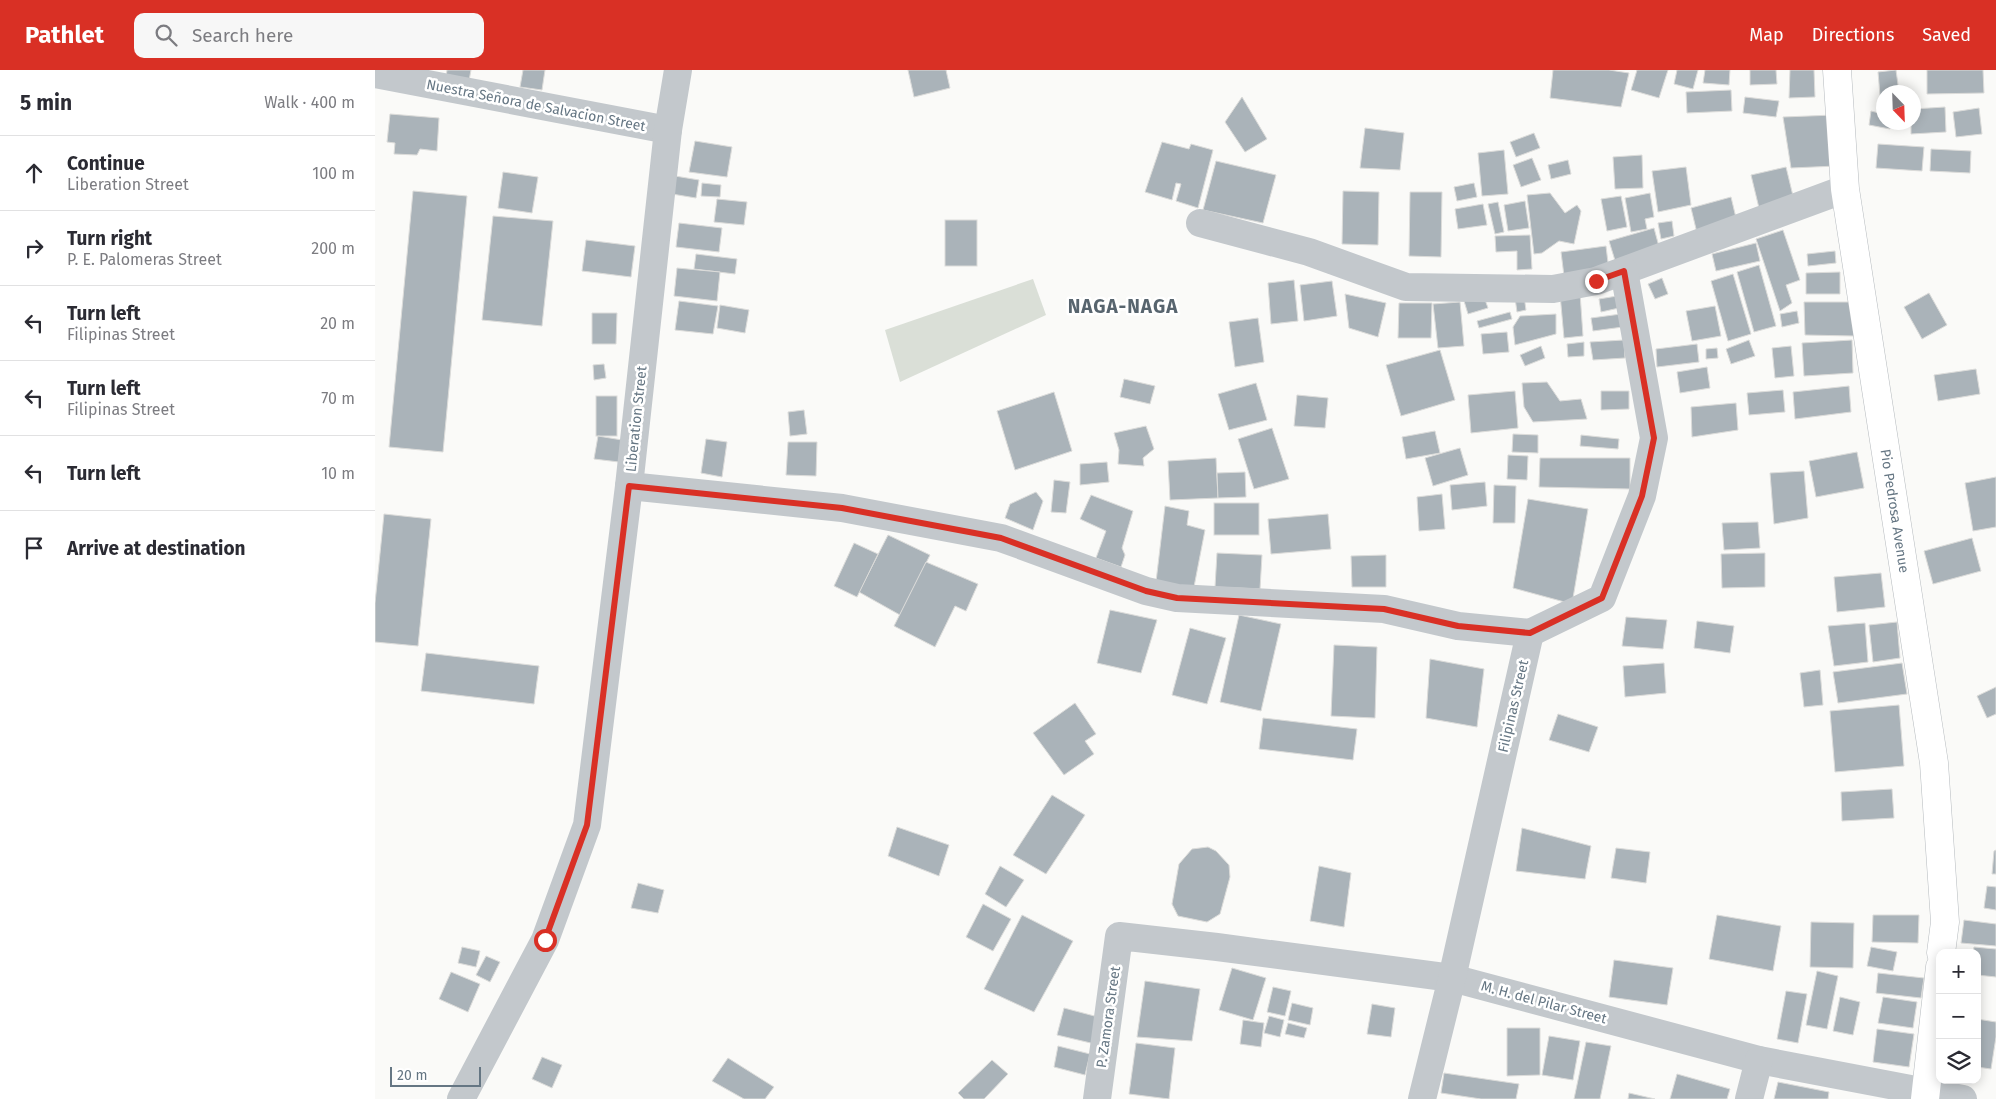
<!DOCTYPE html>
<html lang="en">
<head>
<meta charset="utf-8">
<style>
  :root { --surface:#fff; --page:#f7f7f7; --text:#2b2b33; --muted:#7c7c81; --line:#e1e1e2; --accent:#d93025 }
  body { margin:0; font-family:"Fira Sans",sans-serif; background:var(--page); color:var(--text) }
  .controls { position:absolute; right:15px; bottom:15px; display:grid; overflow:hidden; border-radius:10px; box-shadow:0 2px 12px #0003 }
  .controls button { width:45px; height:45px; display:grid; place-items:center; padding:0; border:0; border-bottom:1px solid var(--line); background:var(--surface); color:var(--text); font:25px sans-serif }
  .compass { position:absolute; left:1501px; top:15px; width:45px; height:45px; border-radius:50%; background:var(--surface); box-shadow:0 2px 12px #0003; rotate:157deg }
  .scale { position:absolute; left:15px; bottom:12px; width:91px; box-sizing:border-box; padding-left:5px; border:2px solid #657683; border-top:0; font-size:14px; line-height:18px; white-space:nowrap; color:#657683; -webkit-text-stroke:4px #fff; paint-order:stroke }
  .stop { position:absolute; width:15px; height:15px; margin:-11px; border:4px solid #d93025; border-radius:50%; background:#fff }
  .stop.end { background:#d93025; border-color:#fff; box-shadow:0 1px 5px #0008 }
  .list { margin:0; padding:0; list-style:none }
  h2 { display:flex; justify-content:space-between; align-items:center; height:65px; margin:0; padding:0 20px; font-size:21px }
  h2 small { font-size:16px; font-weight:400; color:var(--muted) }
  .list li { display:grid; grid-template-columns:32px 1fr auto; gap:15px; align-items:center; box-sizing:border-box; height:75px; padding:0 20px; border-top:1px solid var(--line) }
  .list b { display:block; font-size:19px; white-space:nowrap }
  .list p { margin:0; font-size:16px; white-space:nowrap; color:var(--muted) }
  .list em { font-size:16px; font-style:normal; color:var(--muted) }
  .icon { flex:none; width:28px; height:28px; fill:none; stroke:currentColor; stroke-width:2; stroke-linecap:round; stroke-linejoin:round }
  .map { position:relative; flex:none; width:1621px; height:1029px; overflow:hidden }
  header { display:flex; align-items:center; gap:30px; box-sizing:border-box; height:70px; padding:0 25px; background:var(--accent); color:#fff }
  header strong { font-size:24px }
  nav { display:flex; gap:28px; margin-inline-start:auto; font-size:18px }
  .search { width:350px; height:45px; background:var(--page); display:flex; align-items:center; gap:12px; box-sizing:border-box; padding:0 18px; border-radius:10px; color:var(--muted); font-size:19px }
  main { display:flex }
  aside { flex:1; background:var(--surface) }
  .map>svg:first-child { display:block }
  .green { fill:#dadfd7 }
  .building { fill:#aab3b9; stroke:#dcdcda }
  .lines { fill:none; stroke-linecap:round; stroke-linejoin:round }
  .major-casing { stroke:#b5babe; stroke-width:29 }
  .minor { stroke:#c3c8cc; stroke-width:28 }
  .major { stroke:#fff; stroke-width:28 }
  .route { stroke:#d93025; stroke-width:6 }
  .labels { text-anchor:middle; stroke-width:5; stroke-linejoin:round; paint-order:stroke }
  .street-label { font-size:14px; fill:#657683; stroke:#fff }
  .district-label { font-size:19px; font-weight:bold; letter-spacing:1px; fill:#57646e; stroke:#fff }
</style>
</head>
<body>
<header>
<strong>Pathlet</strong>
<div class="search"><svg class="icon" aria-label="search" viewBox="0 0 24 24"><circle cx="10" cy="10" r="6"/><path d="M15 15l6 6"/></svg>Search here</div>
<nav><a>Map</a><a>Directions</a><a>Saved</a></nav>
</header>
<main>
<aside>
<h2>5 min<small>Walk · 400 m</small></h2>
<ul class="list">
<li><svg class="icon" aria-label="ahead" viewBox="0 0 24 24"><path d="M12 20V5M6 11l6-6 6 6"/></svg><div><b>Continue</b><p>Liberation Street</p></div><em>100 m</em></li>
<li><svg class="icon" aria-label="right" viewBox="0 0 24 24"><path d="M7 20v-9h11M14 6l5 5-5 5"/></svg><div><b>Turn right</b><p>P. E. Palomeras Street</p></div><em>200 m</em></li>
<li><svg class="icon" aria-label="left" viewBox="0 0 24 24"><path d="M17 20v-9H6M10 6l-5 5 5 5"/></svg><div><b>Turn left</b><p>Filipinas Street</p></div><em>20 m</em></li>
<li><svg class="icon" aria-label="left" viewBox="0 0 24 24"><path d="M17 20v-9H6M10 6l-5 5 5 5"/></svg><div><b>Turn left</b><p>Filipinas Street</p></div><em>70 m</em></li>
<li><svg class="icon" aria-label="left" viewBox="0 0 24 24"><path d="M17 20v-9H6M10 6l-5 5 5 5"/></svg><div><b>Turn left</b></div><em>10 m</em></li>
<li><svg class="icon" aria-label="arrive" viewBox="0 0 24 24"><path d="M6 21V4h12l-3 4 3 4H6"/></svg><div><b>Arrive at destination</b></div></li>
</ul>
</aside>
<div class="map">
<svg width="1621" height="1029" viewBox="0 0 1621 1029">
  <rect width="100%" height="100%" fill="#fafaf8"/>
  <path class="green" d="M658 209 671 245 525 312 510 260Z"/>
  <g class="building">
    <path d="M72 0H96L93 16 70 13Z"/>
    <path d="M148 0H170L167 20 145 17Z"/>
    <path d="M533 0H571L575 18 539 27Z"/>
    <path d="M1178 0H1234L1254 3 1246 37 1175 28Z"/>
    <path d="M1262 0H1293L1284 28 1256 20Z"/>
    <path d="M1302 0H1323L1318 19 1299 14Z"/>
    <path d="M1330 0H1355L1354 15 1328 13Z"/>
    <path d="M1375 0H1401L1402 14 1375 15Z"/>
    <path d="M1415 0H1439L1440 27 1414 28Z"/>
    <path d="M1521 0 1524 22H1508V36L1506 37 1503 2Z"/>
    <path d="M1552 0H1608L1609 23 1552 24Z"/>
    <path d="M1356 20 1357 41 1312 43 1311 22Z"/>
    <path d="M867 27 892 69 870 82 850 52Z"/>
    <path d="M1370 27 1404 31 1401 47 1368 43Z"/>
    <path d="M1570 37 1571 62 1536 64V52H1538V39Z"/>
    <path d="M1604 38 1607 64 1581 67 1578 42Z"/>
    <path d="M1496 41 1508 44V52H1516L1515 59 1494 55Z"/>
    <path d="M15 44 64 48 62 81 45 79 42 85 19 84 20 73 12 72Z"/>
    <path d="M1459 45 1461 96 1416 98 1408 47Z"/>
    <path d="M990 58 1029 63 1025 100 985 98Z"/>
    <path d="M1159 63 1165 78 1141 87 1135 72Z"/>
    <path d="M320 71 357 77 352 107 314 102Z"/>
    <path d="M787 72 814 79 816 74 838 80 823 138 801 131 806 114 801 113 797 130 770 122Z"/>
    <path d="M1503 74 1549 77 1547 101 1501 98Z"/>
    <path d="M1556 79 1596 81 1595 103 1555 101Z"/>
    <path d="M1129 80 1133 124 1107 126 1103 83Z"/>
    <path d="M1267 85 1268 118 1240 119 1238 87Z"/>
    <path d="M1157 88 1166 110 1146 117 1138 95Z"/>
    <path d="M1193 90 1196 104 1176 109 1173 95Z"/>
    <path d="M841 91 901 105 888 153 828 140Z"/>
    <path d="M1311 97 1316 135 1283 142 1277 101Z"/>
    <path d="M1411 97 1419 130 1384 138 1376 105Z"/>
    <path d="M128 102 163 107 157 143 123 138Z"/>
    <path d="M300 106 324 110 321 128 297 124Z"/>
    <path d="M327 113 346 115 345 127 326 126Z"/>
    <path d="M1099 113 1102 127 1082 131 1079 117Z"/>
    <path d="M38 121 92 126 68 382 14 377Z"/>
    <path d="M968 121 1004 122 1003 175 967 174Z"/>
    <path d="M1035 122H1067L1066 187 1034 186Z"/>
    <path d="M1175 123 1190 143 1202 135 1206 141 1199 174 1184 171 1167 183 1159 184 1152 125Z"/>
    <path d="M1275 123 1279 147 1270 149 1272 159 1256 162 1250 128Z"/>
    <path d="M1246 126 1252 157 1232 161 1226 129Z"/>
    <path d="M1356 127 1362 152 1322 163 1316 138Z"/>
    <path d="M342 129 372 132 369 155 339 152Z"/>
    <path d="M1150 131 1154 158 1133 161 1129 135Z"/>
    <path d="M1123 132 1129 162 1120 164 1113 134Z"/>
    <path d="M1108 134 1112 155 1083 159 1080 139Z"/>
    <path d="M118 146 178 151 167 256 107 250Z"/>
    <rect x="570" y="150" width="32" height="46"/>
    <path d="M1297 151 1299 166 1286 169 1283 153Z"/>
    <path d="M304 153 347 158 344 182 301 177Z"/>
    <path d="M1279 158 1286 184 1242 197 1234 171Z"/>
    <path d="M1408 160 1425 210 1411 215 1417 233 1405 241 1381 169Z"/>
    <path d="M1155 165 1157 199 1142 200V181L1121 182 1120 166Z"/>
    <path d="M211 170 260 176 256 207 207 201Z"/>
    <path d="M1381 173 1385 191 1341 201 1337 184Z"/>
    <path d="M1231 176 1234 201 1189 206 1186 182Z"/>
    <path d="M1460 181 1461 193 1433 196 1432 184Z"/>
    <path d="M321 184 362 189 360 204 319 199Z"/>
    <path d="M1384 195 1401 256 1379 262 1362 202Z"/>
    <path d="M302 198 345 202 342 231 299 226Z"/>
    <path d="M1465 202V224H1431V203Z"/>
    <path d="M1358 204 1376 264 1353 271 1336 211Z"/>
    <path d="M1287 208 1293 224 1280 229 1273 214Z"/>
    <path d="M919 210 923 251 896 254 893 213Z"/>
    <path d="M957 211 962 246 929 251 925 215Z"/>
    <path d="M1205 223 1208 266 1189 268 1185 224Z"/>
    <path d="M1554 223 1572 255 1547 269 1529 237Z"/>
    <path d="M970 224 1011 233 1003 267 974 258Z"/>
    <path d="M1108 224 1113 238 1093 244 1089 231Z"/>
    <path d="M1149 226 1151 240 1142 242 1140 228Z"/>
    <path d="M1242 226 1244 238 1226 242 1224 229Z"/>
    <path d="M304 231 343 236 338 264 300 260Z"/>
    <path d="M1085 232 1089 276 1063 278 1058 234Z"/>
    <path d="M1429 232H1480L1479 266 1430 265Z"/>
    <path d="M1024 233H1057L1056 268H1023Z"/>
    <path d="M345 235 374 240 370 263 342 258Z"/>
    <path d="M1340 236 1346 266 1317 271 1311 241Z"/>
    <path d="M1422 241 1424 253 1407 257 1405 244Z"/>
    <path d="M1135 242 1137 249 1104 258 1102 251Z"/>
    <path d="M217 243H242L241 274H217Z"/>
    <path d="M1181 244V264L1140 275 1138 257 1145 246Z"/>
    <path d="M1246 244 1248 257 1218 261 1216 248Z"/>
    <path d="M883 248 889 292 860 297 854 252Z"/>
    <path d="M1132 262 1134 282 1108 284 1106 264Z"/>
    <path d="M1249 270 1250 288 1218 290 1215 272Z"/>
    <path d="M1374 270 1380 286 1356 294 1351 279Z"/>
    <path d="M1477 270 1478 303 1429 306 1427 273Z"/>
    <path d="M1209 272V286L1193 287 1192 274Z"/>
    <path d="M1322 274 1324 292 1282 297 1281 279Z"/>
    <path d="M1166 276 1170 288 1150 296 1145 285Z"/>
    <path d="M1416 276 1419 306 1400 308 1397 278Z"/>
    <path d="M1342 278 1343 288 1331 289V279Z"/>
    <path d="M1065 280 1080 330 1026 346 1011 295Z"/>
    <path d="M229 294 231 308 219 310 218 295Z"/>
    <path d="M1332 297 1335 318 1305 323 1302 302Z"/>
    <path d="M1601 299 1605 324 1563 331 1559 305Z"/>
    <path d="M749 309 780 316 775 334 745 327Z"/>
    <path d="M1172 312 1185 331 1206 329 1212 349 1158 352 1149 337 1147 313Z"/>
    <path d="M881 313 892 350 854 360 843 324Z"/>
    <path d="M1474 316 1476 342 1420 349 1418 322Z"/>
    <path d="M1408 320 1410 342 1374 345 1372 323Z"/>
    <path d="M1140 321 1143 358 1096 363 1093 325Z"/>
    <path d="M1226 321H1254V339L1226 340Z"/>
    <path d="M679 322 697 381 640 400 622 341Z"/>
    <path d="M922 325 953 328 950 358 919 356Z"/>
    <rect x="221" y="326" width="21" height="40"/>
    <path d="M1361 333 1363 360 1317 367 1316 337Z"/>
    <path d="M429 340 432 364 415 366 413 342Z"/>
    <path d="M771 356 779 379 768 388 769 396 743 394 744 380 739 363Z"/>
    <path d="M897 358 914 409 879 419 863 369Z"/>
    <path d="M1060 361 1065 383 1031 389 1027 367Z"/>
    <path d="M1138 364 1163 365V383L1137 382Z"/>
    <path d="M1206 365 1244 369 1243 379 1205 376Z"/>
    <path d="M223 366 247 370 244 392 219 389Z"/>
    <path d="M331 369 352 372 347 407 326 403Z"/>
    <path d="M413 372H442L441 406 411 405Z"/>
    <path d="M1085 378 1093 405 1058 416 1050 388Z"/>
    <path d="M1482 382 1489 418 1441 427 1434 391Z"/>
    <path d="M1133 385 1153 386 1152 410 1132 409Z"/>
    <path d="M841 388 843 428 795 430 793 391Z"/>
    <path d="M1165 388H1255V419L1164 417Z"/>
    <path d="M732 392 734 412 705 415V394Z"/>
    <path d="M1429 401 1433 448 1399 454 1395 403Z"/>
    <path d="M870 402 871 427 843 428 842 403Z"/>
    <path d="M1621 407V457L1598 461 1590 413Z"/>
    <path d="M679 410 695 412 691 443 676 442Z"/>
    <path d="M1110 412 1112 436 1077 440 1075 415Z"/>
    <path d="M1119 415 1141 416 1140 453H1118Z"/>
    <path d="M661 422 668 431 658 460 630 448 635 434Z"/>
    <path d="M1067 424 1070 459 1044 461 1042 427Z"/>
    <path d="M716 425 758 441 747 478 750 485 746 497 721 488 731 461 705 449Z"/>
    <path d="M1153 429 1213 439 1197 534 1138 518Z"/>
    <rect x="839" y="433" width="45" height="32"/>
    <path d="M790 436 814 441 812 455 830 460 818 522 780 520Z"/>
    <path d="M9 444 56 449 43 576 0 572V533Z"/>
    <path d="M953 444 956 479 896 484 893 449Z"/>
    <path d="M1383 452 1385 478 1349 480 1347 453Z"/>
    <path d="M513 465 555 485 525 545 484 522Z"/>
    <path d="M1597 468 1606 501 1558 514 1549 481Z"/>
    <path d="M479 473 503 484 482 527 459 516Z"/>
    <path d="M842 483 887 485 885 519 840 517Z"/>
    <path d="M1390 483V517L1347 518 1346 484Z"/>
    <path d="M1011 485V517H977L976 486Z"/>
    <path d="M551 492 603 514 591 541 580 536 560 577 519 556Z"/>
    <path d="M1506 503 1510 537 1462 542 1459 507Z"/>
    <path d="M735 540 782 550 766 603 722 593Z"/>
    <path d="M864 545 906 554 886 641 845 632Z"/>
    <path d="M1251 547 1292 550 1288 579 1247 576Z"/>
    <path d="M1322 551 1359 556 1355 583 1319 578Z"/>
    <path d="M1522 552 1525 588 1498 592 1494 555Z"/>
    <path d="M1490 553 1493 592 1459 596 1453 556Z"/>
    <path d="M815 558 851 568 832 634 797 625Z"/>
    <path d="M959 575 1002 577 1000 648 956 646Z"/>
    <path d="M51 583 164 596 159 634 46 621Z"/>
    <path d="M1055 589 1109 599 1102 657 1051 648Z"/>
    <path d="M1289 593 1291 623 1250 627 1248 596Z"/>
    <path d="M1527 593 1532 624 1463 633 1458 602Z"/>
    <path d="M1445 600 1448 635 1429 637 1425 603Z"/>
    <path d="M1621 617V644L1612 648 1602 626Z"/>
    <path d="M700 633 721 664 710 671 719 684 689 705 658 663Z"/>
    <path d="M1524 635 1529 696 1460 702 1455 641Z"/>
    <path d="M1183 644 1223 657 1214 682 1174 670Z"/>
    <path d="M888 648 982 659 978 690 884 679Z"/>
    <path d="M1517 719 1519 748 1467 751 1466 722Z"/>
    <path d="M677 725 710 745 671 804 638 785Z"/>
    <path d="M522 757 574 775 564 806 513 786Z"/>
    <path d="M1147 758 1216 776 1210 809 1141 801Z"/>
    <path d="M833 777 841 781 854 795 855 807 845 844 832 852 803 846 797 834 804 794 817 779Z"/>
    <path d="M1241 778 1275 782 1271 813 1236 808Z"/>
    <path d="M1621 780V804H1617L1619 781Z"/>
    <path d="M625 796 649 810 631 837 610 824Z"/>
    <path d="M944 796 976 803 969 857 935 851Z"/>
    <path d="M263 813 289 820 283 843 256 838Z"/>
    <path d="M1612 816 1621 817V840L1609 838Z"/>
    <path d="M608 834 636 849 618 881 591 867Z"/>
    <path d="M647 845 698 871 659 942 609 919Z"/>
    <path d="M1342 845 1406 856 1398 901 1334 889Z"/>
    <path d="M1498 845H1544L1543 873 1497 872Z"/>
    <path d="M1589 850 1621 854V876L1586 873Z"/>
    <path d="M1436 852 1479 853 1478 898 1435 897Z"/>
    <path d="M87 877 105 881 101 897 83 893Z"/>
    <path d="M1496 877 1522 882 1518 901 1492 896Z"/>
    <path d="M1599 877 1621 879V907L1602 905V883H1598Z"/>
    <path d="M111 886 125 892 115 912 101 905Z"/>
    <path d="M1239 890 1298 898 1292 935 1234 927Z"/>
    <path d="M857 898 891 908 878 950 844 940Z"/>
    <path d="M1442 901 1463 906 1452 959 1431 955Z"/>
    <path d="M76 902 105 914 93 942 64 929Z"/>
    <path d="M1503 903 1549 908 1546 928 1501 923Z"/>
    <path d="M770 911 825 919 817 971 762 967Z"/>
    <path d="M898 917 916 921 910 946 892 942Z"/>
    <path d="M1411 921 1432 924 1423 973 1402 969Z"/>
    <path d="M1465 927 1485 932 1478 965 1458 961Z"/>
    <path d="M1508 927 1542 932 1538 958 1503 953Z"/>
    <path d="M917 933 938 938 935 955 913 950Z"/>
    <path d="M997 934 1020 938 1016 967 992 964Z"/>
    <path d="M689 938 727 948 720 974 682 965Z"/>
    <path d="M894 946 909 950 905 967 889 963Z"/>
    <path d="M1602 949 1621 952V967L1616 999 1602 997Z"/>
    <path d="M868 950 889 953 886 977 865 974Z"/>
    <path d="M913 953 932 958 929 968 910 964Z"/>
    <path d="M1132 958H1165V1005L1132 1006Z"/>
    <path d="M1502 959 1539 964 1534 997 1498 992Z"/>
    <path d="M1174 966 1205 971 1198 1010 1167 1005Z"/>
    <path d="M1211 972 1236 976 1225 1029H1199Z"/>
    <path d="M761 973 800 978 794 1029 754 1024Z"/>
    <path d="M683 976 715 984 710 1005 679 997Z"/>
    <path d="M167 987 187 995 177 1018 157 1009Z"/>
    <path d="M353 988 399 1017 390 1029H369L337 1011Z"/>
    <path d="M617 990 633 1004 609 1029H589L583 1023Z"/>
    <path d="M1069 1003 1144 1014 1141 1029H1106L1066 1023Z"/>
    <path d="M1302 1004 1355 1019 1352 1029H1295Z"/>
    <path d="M1403 1012 1454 1022 1453 1029H1399Z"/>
    <path d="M1254 1023 1280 1029H1253Z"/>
  </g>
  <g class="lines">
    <g class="major-casing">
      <g id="major">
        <path id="s1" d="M1462 0 1470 119 1559 693 1570 852 1566 883"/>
        <path d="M1550 1029 1565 897"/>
      </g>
    </g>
    <g class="minor">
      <path d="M0 4 293 60"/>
      <path d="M825 153 934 182 1031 217 1178 219 1221 211 1470 119"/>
      <path d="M254 416 467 438 626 468 771 521 802 528 1009 539 1083 556 1155 563"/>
      <path d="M1155 563 1227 528 1267 426 1279 368 1249 201"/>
      <path d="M86 1029 170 870 212 755 254 416 293 60 303 0"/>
      <path d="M722 1029 744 866 842 877 1077 908 1384 990 1588 1029"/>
      <path d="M1047 1029 1077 908 1155 563"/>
      <path d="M1374 1029 1384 990"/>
    </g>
    <use href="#major" class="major"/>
  </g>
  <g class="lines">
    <path class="route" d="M170 870 212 755 254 416 467 438 626 468 771 521 802 528 1009 539 1083 556 1155 563 1227 528 1267 426 1279 368 1249 201 1221 211"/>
  </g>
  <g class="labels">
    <g class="street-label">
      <text transform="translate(161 35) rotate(11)" y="5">Nuestra Señora de Salvacion Street</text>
      <text transform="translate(261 349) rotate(-84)" y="5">Liberation Street</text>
      <text dy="5" stroke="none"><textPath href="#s1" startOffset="445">Pio Pedrosa Avenue</textPath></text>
      <text transform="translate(1138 636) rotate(-77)" y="5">Filipinas Street</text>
      <text transform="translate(1169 932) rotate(15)" y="5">M. H. del Pilar Street</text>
      <text transform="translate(733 947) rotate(-82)" y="5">P. Zamora Street</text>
    </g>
    <g class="district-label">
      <text x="748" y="243">NAGA-NAGA</text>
    </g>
  </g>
</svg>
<div class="controls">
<button>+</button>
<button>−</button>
<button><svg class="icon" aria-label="layers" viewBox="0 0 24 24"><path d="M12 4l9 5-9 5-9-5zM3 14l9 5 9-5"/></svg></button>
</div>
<svg class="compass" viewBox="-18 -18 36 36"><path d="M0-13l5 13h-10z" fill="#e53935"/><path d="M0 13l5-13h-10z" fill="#7c7c81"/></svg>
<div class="scale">20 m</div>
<div class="stop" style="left:170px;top:870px"></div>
<div class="stop end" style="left:1221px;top:211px"></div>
</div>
</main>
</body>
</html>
